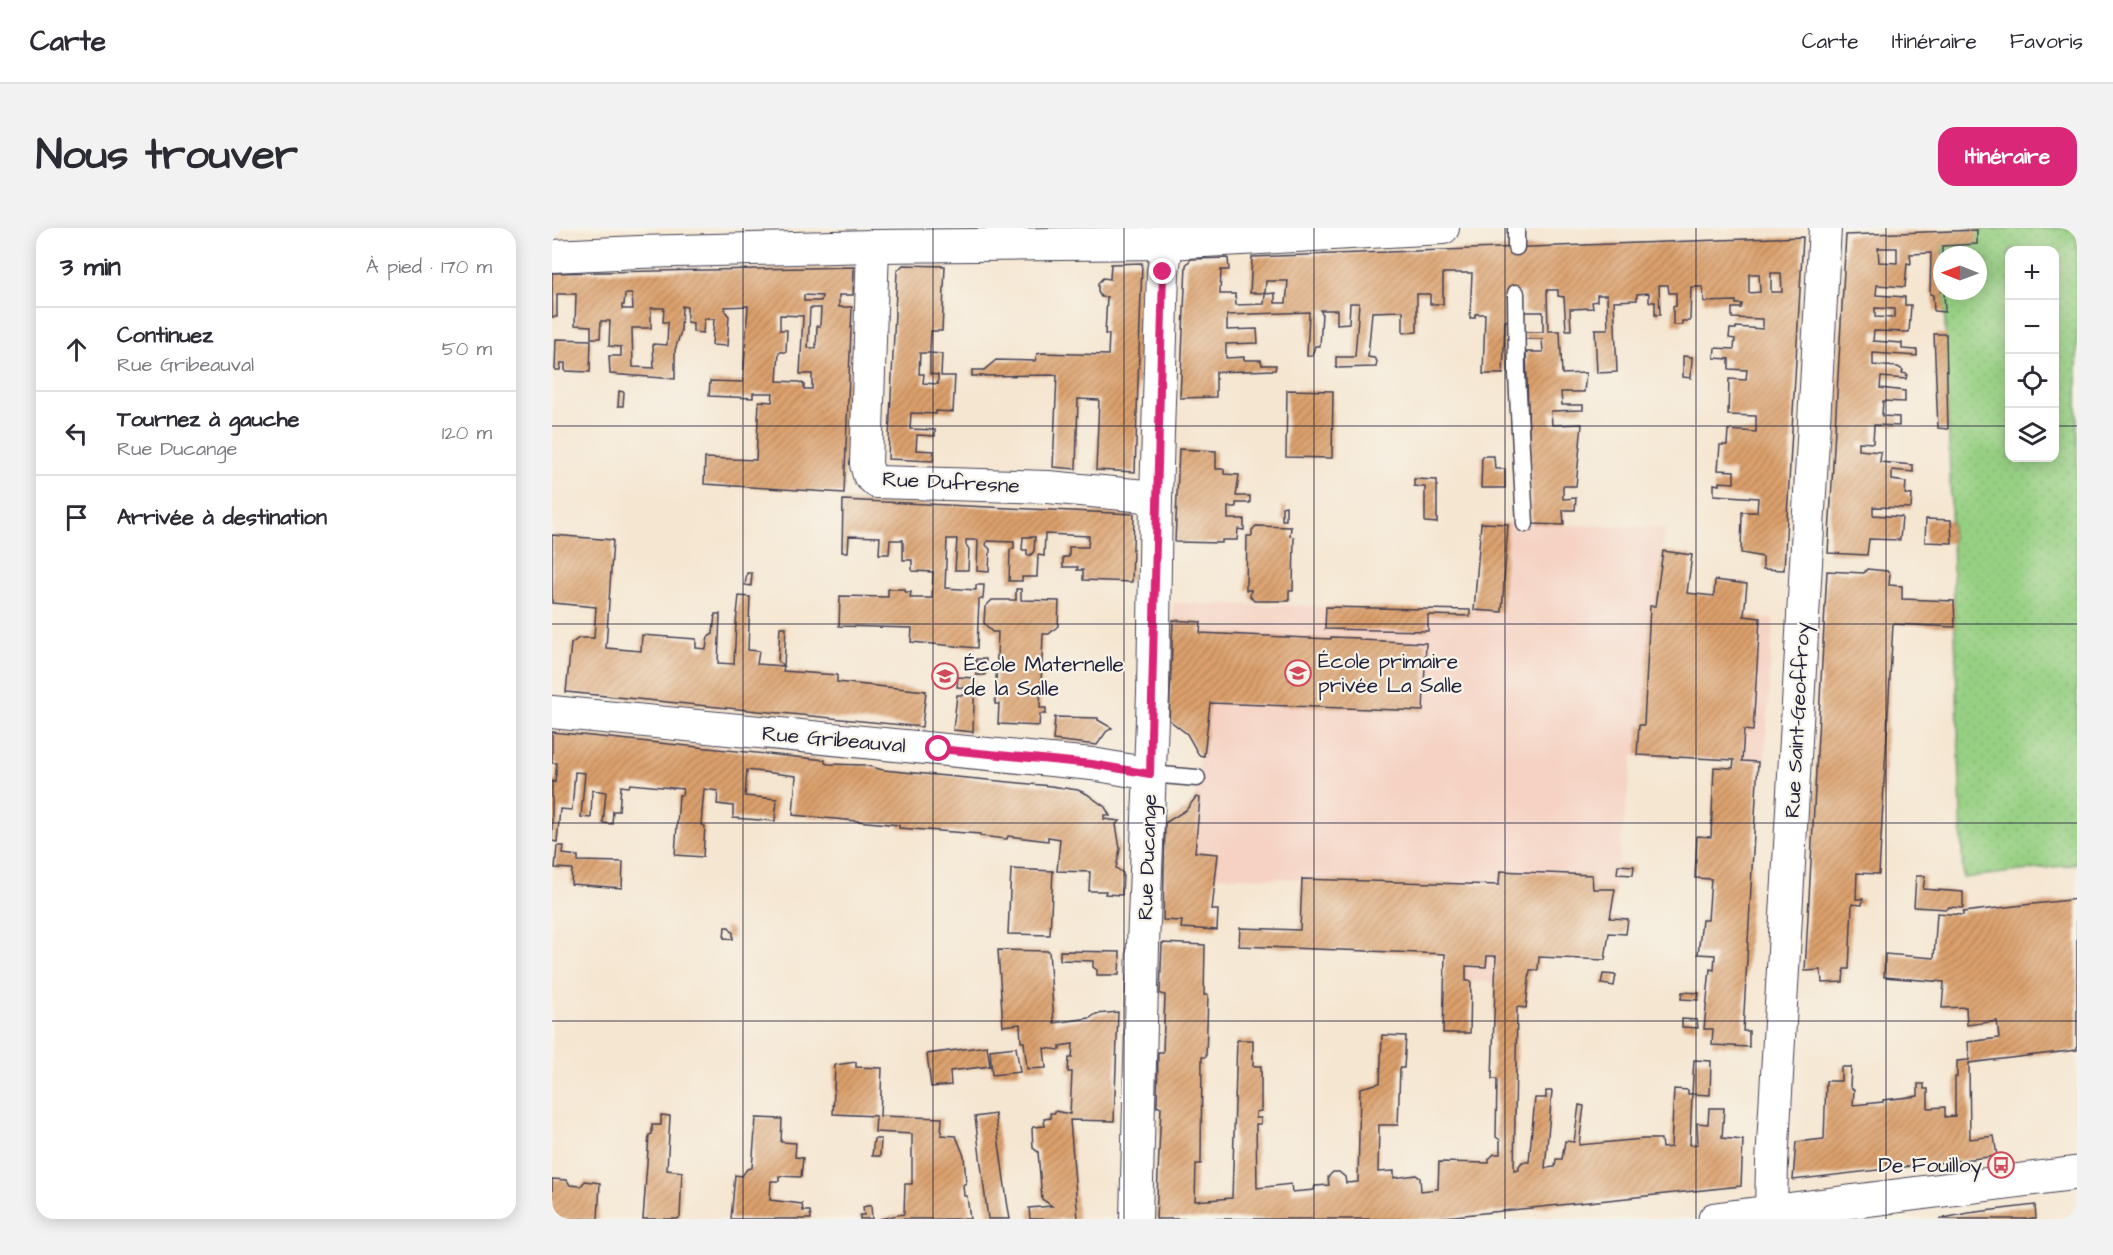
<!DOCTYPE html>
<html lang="fr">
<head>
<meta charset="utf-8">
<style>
  :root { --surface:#fff; --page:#f2f2f3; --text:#2b2b33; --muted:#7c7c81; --line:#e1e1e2; --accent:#db2777 }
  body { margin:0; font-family:"Architects Daughter",sans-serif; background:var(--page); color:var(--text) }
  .controls { position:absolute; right:18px; top:18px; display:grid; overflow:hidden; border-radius:12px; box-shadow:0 3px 15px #0003 }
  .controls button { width:54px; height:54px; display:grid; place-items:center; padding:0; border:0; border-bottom:2px solid var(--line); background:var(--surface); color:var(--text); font:30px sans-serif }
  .compass { position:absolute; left:1381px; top:18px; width:54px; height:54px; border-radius:50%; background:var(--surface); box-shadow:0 3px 15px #0003; rotate:271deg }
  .stop { position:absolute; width:18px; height:18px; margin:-14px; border:4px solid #db2777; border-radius:50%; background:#fff }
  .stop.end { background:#db2777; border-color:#fff; box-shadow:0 2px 6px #0008 }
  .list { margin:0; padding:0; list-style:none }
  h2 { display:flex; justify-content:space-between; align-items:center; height:78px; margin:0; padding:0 24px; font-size:26px }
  h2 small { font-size:20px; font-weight:400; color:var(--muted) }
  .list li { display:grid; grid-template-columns:39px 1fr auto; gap:18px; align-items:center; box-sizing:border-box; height:84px; padding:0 24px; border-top:2px solid var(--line) }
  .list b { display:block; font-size:22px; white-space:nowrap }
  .list p { margin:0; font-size:20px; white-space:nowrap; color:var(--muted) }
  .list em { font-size:20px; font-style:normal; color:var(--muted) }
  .icon { flex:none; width:33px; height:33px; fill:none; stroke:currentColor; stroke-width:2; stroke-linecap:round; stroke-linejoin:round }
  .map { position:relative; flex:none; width:1525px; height:991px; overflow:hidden; border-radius:18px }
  header { display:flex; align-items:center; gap:36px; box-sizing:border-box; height:84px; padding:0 30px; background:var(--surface); border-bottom:2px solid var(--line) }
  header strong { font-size:28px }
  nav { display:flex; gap:33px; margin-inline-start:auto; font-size:21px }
  .intro { display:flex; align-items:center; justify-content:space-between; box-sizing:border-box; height:144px; padding:0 36px }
  h1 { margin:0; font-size:42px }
  .button { padding:15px 27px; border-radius:18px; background:var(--accent); color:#fff; font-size:21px; font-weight:700 }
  main { display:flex; gap:36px; padding:0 36px }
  aside { flex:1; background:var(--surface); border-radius:18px; box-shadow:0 3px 15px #0003 }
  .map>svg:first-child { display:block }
  .built { fill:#f5d2c3 }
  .park { fill:url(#park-dots); stroke:#5c795f; stroke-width:1.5; fill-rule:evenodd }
  .building { fill:url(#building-hatch); fill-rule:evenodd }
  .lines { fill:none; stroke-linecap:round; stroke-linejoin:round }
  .service-casing { stroke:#423f52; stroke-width:19 }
  .minor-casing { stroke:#423f52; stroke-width:34 }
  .secondary-casing { stroke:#423f52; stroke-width:35 }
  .service { stroke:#fff; stroke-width:16 }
  .minor { stroke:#fff; stroke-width:32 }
  .secondary { stroke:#fff; stroke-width:33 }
  .route { stroke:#db2777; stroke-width:8 }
  .grid { fill:none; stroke:#22223b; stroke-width:1.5; stroke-opacity:0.55 }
  .labels { text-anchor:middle; stroke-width:4.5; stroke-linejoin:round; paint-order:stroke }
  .street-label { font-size:21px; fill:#22223b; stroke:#f7f3e8 }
  .poi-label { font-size:21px; fill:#22223b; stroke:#f7f3e8; text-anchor:start }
</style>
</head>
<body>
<header>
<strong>Carte</strong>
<nav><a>Carte</a><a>Itinéraire</a><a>Favoris</a></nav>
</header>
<div class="intro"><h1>Nous trouver</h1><a class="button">Itinéraire</a></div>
<main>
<aside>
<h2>3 min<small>À pied · 170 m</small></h2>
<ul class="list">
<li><svg class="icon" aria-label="ahead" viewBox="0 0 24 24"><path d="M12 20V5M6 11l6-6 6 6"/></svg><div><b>Continuez</b><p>Rue Gribeauval</p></div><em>50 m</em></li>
<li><svg class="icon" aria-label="left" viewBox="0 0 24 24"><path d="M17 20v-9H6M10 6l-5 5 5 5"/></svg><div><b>Tournez à gauche</b><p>Rue Ducange</p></div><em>120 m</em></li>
<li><svg class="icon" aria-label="arrive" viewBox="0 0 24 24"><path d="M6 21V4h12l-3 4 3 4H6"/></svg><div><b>Arrivée à destination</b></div></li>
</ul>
</aside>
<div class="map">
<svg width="1525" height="991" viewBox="0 0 1525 991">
  <defs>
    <pattern id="park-dots" width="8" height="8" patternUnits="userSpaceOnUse" patternTransform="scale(1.5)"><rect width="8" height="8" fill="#97d083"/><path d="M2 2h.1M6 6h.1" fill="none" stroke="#82b272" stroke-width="1.8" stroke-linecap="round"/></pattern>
    <pattern id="building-hatch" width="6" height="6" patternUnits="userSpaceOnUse" patternTransform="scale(1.5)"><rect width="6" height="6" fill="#dca06c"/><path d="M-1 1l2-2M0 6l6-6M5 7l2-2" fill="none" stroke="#b2825a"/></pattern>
  </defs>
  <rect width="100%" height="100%" fill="#f7f3e8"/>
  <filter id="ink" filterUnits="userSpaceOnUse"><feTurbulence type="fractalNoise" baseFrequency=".0167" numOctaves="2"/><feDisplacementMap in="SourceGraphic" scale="12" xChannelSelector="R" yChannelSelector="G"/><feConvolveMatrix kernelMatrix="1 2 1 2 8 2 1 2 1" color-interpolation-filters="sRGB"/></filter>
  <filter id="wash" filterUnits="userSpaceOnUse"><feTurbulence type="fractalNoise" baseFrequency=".008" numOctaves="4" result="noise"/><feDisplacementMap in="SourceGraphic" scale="24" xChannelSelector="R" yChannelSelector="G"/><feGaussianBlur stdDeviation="1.35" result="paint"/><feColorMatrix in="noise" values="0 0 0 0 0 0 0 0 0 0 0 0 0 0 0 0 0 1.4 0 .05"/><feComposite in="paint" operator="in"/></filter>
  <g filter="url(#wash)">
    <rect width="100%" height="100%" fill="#f5e6d1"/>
    <path class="built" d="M929 295 1114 299 1103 378 1221 391 1213 534 1081 527 1053 732 979 729 976 756 892 752 893 726 747 721 749 651 612 646 614 600 634 582 643 569 647 527 636 506 617 492 621 375 922 382Z"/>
    <path class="park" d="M1471 0H1525V636L1411 650 1392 63H1426V27H1391L1390 3ZM1458 22H1502V230H1458Z"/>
    <g id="blocks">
      <g class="building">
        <path d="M1425 2V16L1390 18V63H1392L1393 84 1382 83 1381 67 1378 66 1379 25 1358 26 1359 36 1355 35 1353 59 1325 57 1324 67 1353 69V77H1359L1357 104 1322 103 1321 113 1350 115V121L1365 122V128L1321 125V137L1346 139 1351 142 1350 145 1355 146 1354 151 1329 149 1328 160 1353 163V174L1331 173 1330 188 1347 189V198L1322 197 1321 215 1307 214V222L1329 224 1328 234 1361 237V244L1340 242V252L1354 254 1353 266 1360 267 1359 280 1321 279V287L1350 289 1348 312 1317 311 1315 327 1276 325 1294 7ZM1326 20H1345V35L1327 34ZM1323 80 1342 81V90L1323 89Z"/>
        <path d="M1251 9 1232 342 1211 341V329L1189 325 1190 284H1205L1206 270 1162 267V256L1167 257V254L1182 255V243L1166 242 1168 217H1175L1176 202 1204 204V188L1176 187 1177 151 1194 152 1195 142 1177 141V131L1162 130 1163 120 1182 121 1183 111 1177 110 1178 101H1184V99L1211 101V91L1180 90V80H1189L1190 76H1184V73L1152 74 1151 59H1139L1138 93H1130V97H1121V79L1124 78V65H1117L1116 57H1107L1108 87H1103V74H1097V65L1085 66V72L1062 73 1065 144 1045 145 1043 101H1056L1055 67H1045V73L1040 74 1041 80 1018 81 1019 102H1014L1012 69 1006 68V62H995L996 103H1008L1010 146 1034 145 1032 164H1009L1010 177H1031V182L999 183 1000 197 1030 196 1024 258H1011V271L1024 270 1023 282H1011L1012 297 980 296 974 124H991L990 111H973V104H991V84H972V64L959 65 958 81 955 93H953L951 146H931L933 86H923V90H918L920 45H891V76H878V66H865V104L851 105V83L820 84 816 129 822 130 825 133 824 139 784 140V129H803L807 75H798L797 95 785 96V82H768L770 85 768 118H763L760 128H755L757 84 675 87V102L705 101 706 115 674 116V130L692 129V132H709L710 137H724L723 142 664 144V169L628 170 634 37 639 31 676 30 677 42H669L668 66H683L684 77 712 76 713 66 723 65V75H734L736 53H714L713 65H698L700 29ZM1219 45H1229L1230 64H1219ZM1197 46H1207L1208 64 1197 65Z"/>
        <path d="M590 35 583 244 544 242 547 172 526 171 524 241 501 239 505 147 420 148V142H432L444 132 483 133 485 126 490 125 556 127 557 106H553L555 69H549L546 64V55L551 50 558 51 559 36Z"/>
        <path d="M351 37 393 38 390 103H379L378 125 390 126 389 148H403L401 184 384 183V186L359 185 358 201 383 202V208L365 207 364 222 382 223 381 233 336 231 345 43ZM368 125H378V146L386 147V156L371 155 372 146H367Z"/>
        <path d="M302 39 301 67H287V79H300L292 265 152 256 153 230 204 232 207 173 220 174 221 165H201V170L157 168 158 153 191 154 196 78 173 79V83L177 88 175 118 160 117 162 91H152L151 105 141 104V95L135 94V79L130 78 129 103 123 122V151L58 146 57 128H69V119L57 118 58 93H49L48 110H39V98L23 97 24 66H5V89H0V45ZM73 66H80L81 81H70V77H72ZM252 67 270 68 269 73H252ZM99 80H112L111 94H116L115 117 101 116 102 140 81 139 80 100H99ZM258 80H269L268 98H265L264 120H256ZM228 87 251 88 248 146H260V161H252V156L247 154 225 153 227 124H234L235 102H228Z"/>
        <path d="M1382 106H1394L1396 201 1386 200Z"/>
        <path d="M4 111 39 112 38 144 13 143V135H9L8 142H3Z"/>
        <path d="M1131 128 1140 129 1139 150 1131 149Z"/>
        <path d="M735 162 781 163 780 230 734 229Z"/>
        <path d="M67 163 72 164 71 178H66Z"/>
        <path d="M627 221 664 223V241H672V246L687 247 684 268H698V275H684V279H676V291H692V302L686 301 685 312H670V315L623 314Z"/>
        <path d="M930 228H942L943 241H953V260H929Z"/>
        <path d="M862 251 885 252V295L873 294V259L862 258Z"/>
        <path d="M291 272 582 286 580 354 531 352V342H525L526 339H511V329H517V319H536L537 308 493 306 492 328 486 327 485 349H470V353H457L458 322 462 320V314L435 313 434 317 438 321 437 344 425 343 426 312H414V317L417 321 416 342H403L405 311H395L393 360 424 362V357H432L431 371H427L425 420 359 414 360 400 287 398 288 368 336 369V361H353V364H359L358 370H380L381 344 360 343V332H351V312H338L337 326H327L328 309 297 308 296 324H290ZM471 309H483L482 323 479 327H475V322H470Z"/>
        <path d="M734 278V292H730V279Z"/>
        <path d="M1374 291 1399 292 1400 315 1373 314Z"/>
        <path d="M929 295 956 296 950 384 922 382Z"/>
        <path d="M704 298 739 299 738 308 742 309 741 363H737V373H702L698 368 699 362H694L695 308H700V302Z"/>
        <path d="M0 307 61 312 54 420 89 423 90 407 144 411V420L154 421 156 409 161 406 163 386H168L166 435 182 436 184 395 187 368 198 369 196 422 207 423 205 436 232 438 226 433 228 399H234L232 438 231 443 285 447V454L374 463 370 499 14 464 19 416 27 410H42L44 379 0 375Z"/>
        <path d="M1111 323 1140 327 1135 365 1162 368 1163 352 1195 356 1192 388 1208 390 1201 503 1192 502 1190 533 1206 534 1191 803H1197V819L1160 817 1161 801H1152L1158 741 1162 742 1163 727 1146 726 1150 692H1156L1159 651 1143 650 1145 608 1159 609 1162 539 1181 540 1182 532 1085 527 1087 497H1092L1098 378H1103Z"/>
        <path d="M1315 341 1335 343 1338 346 1337 357 1350 358V371L1402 373 1403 399 1341 396 1327 646 1305 645 1304 671H1311L1310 677 1300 676 1297 741H1292L1291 754 1270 755 1269 742 1253 743 1275 343 1312 345Z"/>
        <path d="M195 345H200L199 358 193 357Z"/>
        <path d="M464 361H469V372L507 373 506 398 497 406H491L488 480H494V486H488L487 498 446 496 447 476H443L446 404H440L432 395 433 379 440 372H464Z"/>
        <path d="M774 379 918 382V388L876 387V403L773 401Z"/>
        <path d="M621 392 649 394 648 405 779 411V409L807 410 808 412 874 415 871 483 658 475 652 528 647 527 635 506 617 492Z"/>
        <path d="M424 431H434L433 447H424Z"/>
        <path d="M406 449 423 450 421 504 401 502 405 467H412L413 460 405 459Z"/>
        <path d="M503 489 546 490V492L560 500 554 504 545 517 501 512Z"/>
        <path d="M0 504 273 532V535L276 536 312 537 331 542 499 558 526 562 535 566 553 579 558 588 552 587V591L568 593 564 596 568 621 564 640 571 645 570 667 553 666 554 663H537L538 644 505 643 508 611 496 609V613L456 608 455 611 428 608V606L347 600V597L241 587 244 548 195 542 193 568 225 571 223 593 181 590V578L165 576 166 563 152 561 149 597 153 598 151 629 123 627 127 567H130L131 561 78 556 77 559 69 558 67 583H61L60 596 51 595 54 564 40 562 39 590 29 589 33 545 23 544 20 582 8 581 5 614 0 613V553L3 554 5 535H0Z"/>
        <path d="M644 569 648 570 643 624 666 626 660 682H666L665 702 629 700 630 693 611 692 613 595 634 582Z"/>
        <path d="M5 618H12L11 626 26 628V633L71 634 70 660 19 656 20 641 3 640Z"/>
        <path d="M1066 637 1082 638 1081 647 1065 646Z"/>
        <path d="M459 641 501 643 498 707 456 706Z"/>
        <path d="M948 643 1040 647 1041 661H1063L1058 690 1076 691 1074 706 1057 705 1053 732 987 729 986 742H978L974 780 965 779 962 943 967 942V938L970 934H977L983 870H994V863H1000L993 940 1003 939 1004 931H1010L1013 913 1022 914 1027 877 1032 878 1027 917 1091 911H1109L1110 920 1119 919 1122 861 1136 862V866H1140L1138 917 1146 916 1145 895 1156 896 1157 880H1172L1170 910 1191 912 1189 958 874 991H604L609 879H605L606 824H611L613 767 608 766 610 715 653 717 652 767H656L654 829H650L649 936H644L643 973 680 970 685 812H701V838H709V883L704 884V890H709V896H704L705 960 739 956 740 964 762 962 763 958 777 957 776 949 781 944H787L793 949 794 955 806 954 808 860 828 855 830 807 854 808 852 840H848L846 897H827L826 944 842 943V950L864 947 868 950 869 963 886 961 887 934 937 935V931L942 926H948V912L944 909 945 851H940L944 728H935L934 739 914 738V753H919L918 805H891L893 726 687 718 688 700 748 702 750 651 947 657Z"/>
        <path d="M1364 648H1373L1371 661 1411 664V680L1397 679 1395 681 1362 679Z"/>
        <path d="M1525 671V822L1417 835 1418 911 1442 908 1445 928 1241 952 1244 914 1272 911 1274 853H1289V839H1299L1298 859 1302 862 1301 877 1331 874V872L1366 868V856H1372V861H1376V880L1393 879V889L1403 888V849H1405V833L1417 832 1416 814 1447 810 1445 793 1415 797 1414 779 1390 780 1392 754 1332 749 1333 726 1382 730 1385 685 1411 687V684Z"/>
        <path d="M173 699H177L181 705V711L172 710Z"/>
        <path d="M446 722 497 723 502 795 538 790 544 786 566 784 562 893 518 892 526 991H478L477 980 500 978 490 971 486 924 481 920 480 901 481 899 493 898 492 891 499 890 498 885H503V883L518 886 520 844H516L517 830H520L521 816 508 818V822L492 820 494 840 475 841 472 814H469L468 796 451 798Z"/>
        <path d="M508 723 568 724 567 747H545V742L541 739V733L508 732Z"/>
        <path d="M1051 746 1064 747 1062 758 1049 756Z"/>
        <path d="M1130 764 1147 765 1146 772 1129 771Z"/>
        <path d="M1130 791 1145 792 1146 800 1130 799Z"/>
        <path d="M435 818 438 838 398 843 399 857 379 859 375 826Z"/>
        <path d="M464 819 468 844 440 847 438 822Z"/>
        <path d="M1142 832 1159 833 1158 867 1140 866Z"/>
        <path d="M304 834V839L330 840 328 888 390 890 389 907 404 908 412 928 414 955 411 957 412 968H415L418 991H327L352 986 353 956H360V906L323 904 324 888 281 886 283 837Z"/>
        <path d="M443 886 455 973 458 991H436L423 889Z"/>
        <path d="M109 887 118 888 115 942 130 944 128 989 125 991H91L97 907 100 906V897H109Z"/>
        <path d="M204 890 230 891 229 914 244 915 243 929 251 930 249 949 227 948V953H219L218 972 250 976 251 983H258L259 991H179L183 947 190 948 195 941 200 940Z"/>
        <path d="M322 911H329L328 928H320Z"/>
        <path d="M0 951 15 952 18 957 29 958 33 953 48 955 46 991H0Z"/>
        <path d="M319 977 320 991H308V987H312L311 979Z"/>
        <path d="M1483 977 1484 991H1387L1416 985Z"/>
      </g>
    </g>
  </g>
  <g filter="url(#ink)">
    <use href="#blocks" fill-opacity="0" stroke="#423f52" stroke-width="1.5"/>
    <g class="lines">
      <g class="service-casing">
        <g id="service">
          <path d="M964 19V0"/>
          <path d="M964 65 965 147 973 296"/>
          <path d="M598 546 645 550"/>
        </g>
      </g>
      <g class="minor-casing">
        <g id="minor">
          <path d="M321 18 314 236 317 247 325 254 496 259 604 269"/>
          <path d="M0 28 87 24 321 18 615 15 891 0"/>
          <path d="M0 484 540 536 598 546"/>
          <path d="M1219 984 1220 935 1273 0"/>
          <path d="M584 991 591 717 601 466 604 269 611 44 617 0"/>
        </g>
      </g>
      <g class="secondary-casing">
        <path id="secondary" d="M1163 991 1525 945"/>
      </g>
      <use href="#service" class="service"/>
      <use href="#minor" class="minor"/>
      <use href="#secondary" class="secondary"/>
    </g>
  </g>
  <g class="lines" filter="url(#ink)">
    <path class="route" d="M387 521 540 536 598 546 611 44"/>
  </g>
  <path class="grid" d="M191 0V991M381 0V991M572 0V991M762 0V991M953 0V991M1144 0V991M1334 0V991M0 198H1458M1502 198H1525M0 396H1525M0 595H1525M0 793H1525"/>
  <defs>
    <g id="school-ring" transform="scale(1.35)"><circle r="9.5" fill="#f7f3e8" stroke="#d1495b" stroke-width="1.5"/><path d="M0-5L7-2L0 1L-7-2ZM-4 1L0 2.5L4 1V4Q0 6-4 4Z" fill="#d1495b"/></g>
    <g id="bus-ring" transform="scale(1.35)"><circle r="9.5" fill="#f7f3e8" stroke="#d1495b" stroke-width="1.5"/><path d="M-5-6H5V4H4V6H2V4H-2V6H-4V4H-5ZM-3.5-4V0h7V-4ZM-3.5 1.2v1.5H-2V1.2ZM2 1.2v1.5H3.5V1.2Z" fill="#d1495b"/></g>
  </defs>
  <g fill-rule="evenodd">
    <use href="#school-ring" x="746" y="445"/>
    <use href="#school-ring" x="393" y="448"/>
    <use href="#bus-ring" x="1449" y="937"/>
  </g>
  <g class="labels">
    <g class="street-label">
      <text transform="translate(399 254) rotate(3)" y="7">Rue Dufresne</text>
      <text transform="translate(1245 492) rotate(-87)" y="7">Rue Saint-Geoffroy</text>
      <text transform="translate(282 511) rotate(5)" y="7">Rue Gribeauval</text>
      <text transform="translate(595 629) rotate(-88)" y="7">Rue Ducange</text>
    </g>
    <g class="poi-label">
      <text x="766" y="440">École primaire<tspan x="766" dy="24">privée La Salle</tspan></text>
      <text x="412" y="443">École Maternelle<tspan x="412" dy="24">de la Salle</tspan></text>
      <text x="1430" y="944" text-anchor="end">De Fouilloy</text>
    </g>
  </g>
</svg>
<div class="controls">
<button>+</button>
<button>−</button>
<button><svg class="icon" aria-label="locate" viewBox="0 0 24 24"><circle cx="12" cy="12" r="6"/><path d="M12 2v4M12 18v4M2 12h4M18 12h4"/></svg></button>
<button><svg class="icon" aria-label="layers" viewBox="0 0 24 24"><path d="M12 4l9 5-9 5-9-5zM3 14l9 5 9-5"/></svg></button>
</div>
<svg class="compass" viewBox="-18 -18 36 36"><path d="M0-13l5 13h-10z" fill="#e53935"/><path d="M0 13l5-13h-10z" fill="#7c7c81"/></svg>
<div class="stop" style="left:387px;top:521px"></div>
<div class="stop end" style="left:611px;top:44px"></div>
</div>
</main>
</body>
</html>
